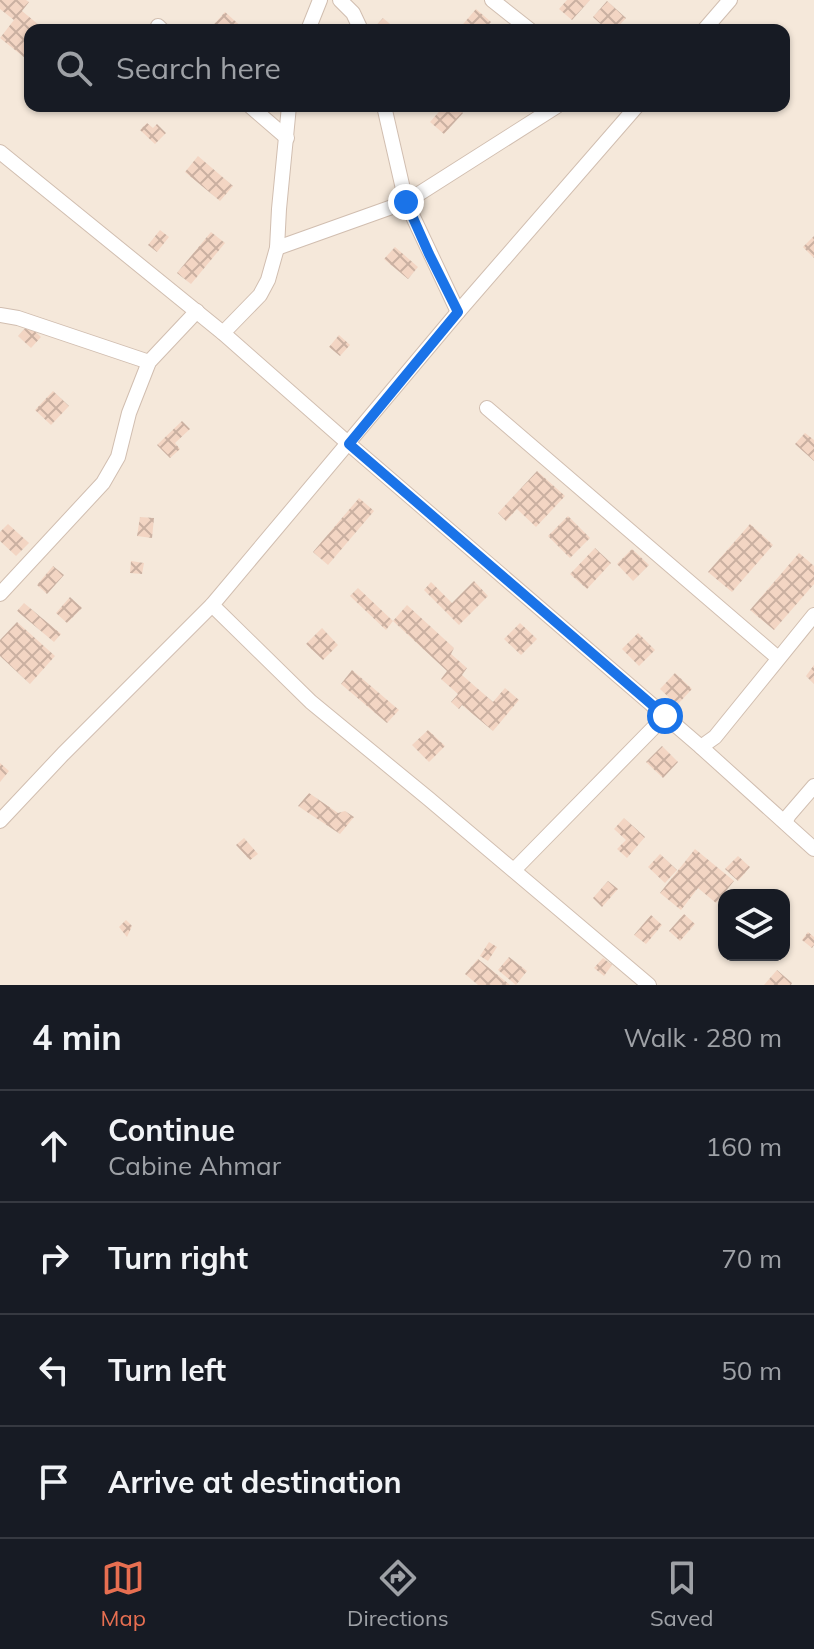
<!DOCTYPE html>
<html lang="en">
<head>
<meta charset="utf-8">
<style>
  :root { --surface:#171b24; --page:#242831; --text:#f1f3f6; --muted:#9ea1a6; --line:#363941; --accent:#e76f51 }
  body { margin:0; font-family:Mulish,sans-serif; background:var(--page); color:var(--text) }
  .controls { position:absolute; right:24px; bottom:24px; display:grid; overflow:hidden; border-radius:16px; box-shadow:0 2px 6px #0004 }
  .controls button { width:72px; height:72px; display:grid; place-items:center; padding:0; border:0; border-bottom:2px solid var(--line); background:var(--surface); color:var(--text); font:40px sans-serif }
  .stop { position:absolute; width:24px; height:24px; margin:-18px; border:6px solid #1a73e8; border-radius:50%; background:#fff }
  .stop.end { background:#1a73e8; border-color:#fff; box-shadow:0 2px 8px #0008 }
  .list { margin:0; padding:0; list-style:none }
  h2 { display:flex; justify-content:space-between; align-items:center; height:104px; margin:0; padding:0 32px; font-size:34px }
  h2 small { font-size:26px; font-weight:400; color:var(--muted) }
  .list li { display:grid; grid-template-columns:52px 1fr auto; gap:24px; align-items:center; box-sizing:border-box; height:112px; padding:0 32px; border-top:2px solid var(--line) }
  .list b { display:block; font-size:30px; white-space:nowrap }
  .list p { margin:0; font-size:26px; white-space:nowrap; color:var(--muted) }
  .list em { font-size:26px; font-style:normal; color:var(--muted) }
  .icon { flex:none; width:44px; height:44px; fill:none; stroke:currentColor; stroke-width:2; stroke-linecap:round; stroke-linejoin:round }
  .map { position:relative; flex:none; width:814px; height:985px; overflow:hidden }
  .search { position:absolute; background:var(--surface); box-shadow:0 2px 6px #0004; left:24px; right:24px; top:24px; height:88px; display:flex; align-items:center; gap:20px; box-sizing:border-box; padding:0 28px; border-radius:16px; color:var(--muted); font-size:30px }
  .sheet { height:552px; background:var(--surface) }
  nav { display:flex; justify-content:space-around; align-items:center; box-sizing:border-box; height:112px; border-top:2px solid var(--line); background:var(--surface); font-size:22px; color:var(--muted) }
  nav a { display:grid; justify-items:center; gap:4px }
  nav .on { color:var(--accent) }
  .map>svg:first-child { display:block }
  .residential { fill:#f5e8da; fill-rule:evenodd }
  .building { fill:url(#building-cross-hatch) }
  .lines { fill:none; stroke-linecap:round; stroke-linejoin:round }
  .street-casing { stroke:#d1beb0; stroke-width:16 }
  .street { stroke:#fff; stroke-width:14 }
  .route { stroke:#1a73e8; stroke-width:10 }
</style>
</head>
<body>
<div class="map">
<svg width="814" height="985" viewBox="0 0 814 985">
  <defs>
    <pattern id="building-cross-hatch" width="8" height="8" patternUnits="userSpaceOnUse" patternTransform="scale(2)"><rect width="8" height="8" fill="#f3d5c3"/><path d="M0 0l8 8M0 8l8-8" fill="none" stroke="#cab0a1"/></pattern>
  </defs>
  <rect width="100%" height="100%" fill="#fdf6ec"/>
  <path class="residential" d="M0 0H814V985H0ZM30 30H784V106H30ZM724 895H784V955H724Z"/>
  <g class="building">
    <path d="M0 0H26L29 2 22 11 45 30H30V62L0 38 14 20 0 9Z"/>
    <path d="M567 0H590L572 20 559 9Z"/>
    <path d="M607 1 626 18 615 30H607L593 17Z"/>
    <path d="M476 9 491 22 484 30H458Z"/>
    <path d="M225 12 245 30H209Z"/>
    <path d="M383 18 397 30H377L374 28Z"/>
    <path d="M444 106H455L463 113 444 134 430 122Z"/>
    <path d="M147 123 153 128 157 124 166 133 155 144 140 130Z"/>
    <path d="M198 156 233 186 220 201 185 172Z"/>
    <path d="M160 230 169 237 157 252 148 245Z"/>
    <path d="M211 232 225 243 191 284 177 273Z"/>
    <path d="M814 236V258L803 247Z"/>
    <path d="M395 247 418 267 408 279 384 259Z"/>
    <path d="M28 325 41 337 31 348 18 336Z"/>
    <path d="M339 335 350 345 340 356 329 347Z"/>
    <path d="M53 391 69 406 51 425 35 410Z"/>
    <path d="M182 421 190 429 175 443 180 449 170 458 157 445Z"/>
    <path d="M805 433 814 440V461L795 444Z"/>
    <path d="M537 471 565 496 536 527 517 509 506 521 498 513Z"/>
    <path d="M359 498 374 511 328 565 313 552Z"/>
    <path d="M568 516 590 538 570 558 548 536Z"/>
    <path d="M140 517 154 518 152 538 137 536Z"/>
    <path d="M8 524 29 543 16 556 0 541V532Z"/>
    <path d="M750 524 773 545 732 592 708 572Z"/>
    <path d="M595 548 611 563 587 589 570 574Z"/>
    <path d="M632 549 649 565 633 581 617 564Z"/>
    <path d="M799 553 814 566V584L774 630 750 610Z"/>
    <path d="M131 561 144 563 142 574 130 573Z"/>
    <path d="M53 566 64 575 47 594 37 585Z"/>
    <path d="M474 581 488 596 459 625 424 590 431 582 452 603Z"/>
    <path d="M358 588 393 621 386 630 350 596Z"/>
    <path d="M70 597 82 608 67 623 56 613Z"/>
    <path d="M24 603 61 634 54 642 17 611Z"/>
    <path d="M407 605 454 648 451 654 467 668 462 675 493 702 505 688 519 700 493 731 462 705 459 709 451 702 458 694 441 679 447 671 393 621Z"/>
    <path d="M17 622 55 656 30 684 0 656V640Z"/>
    <path d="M520 623 537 639 521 655 504 639Z"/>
    <path d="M322 628 338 645 323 660 306 644Z"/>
    <path d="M638 633 655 650 639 666 622 649Z"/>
    <path d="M814 665V684L806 676Z"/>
    <path d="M352 670 399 710 387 723 341 684Z"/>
    <path d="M675 673 692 689 677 705 660 689Z"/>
    <path d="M428 730 445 746 429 762 412 745Z"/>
    <path d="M662 746 678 762 663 778 646 762Z"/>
    <path d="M0 763 9 771 0 782Z"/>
    <path d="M309 793 338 813 345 811 354 817 340 834 298 806Z"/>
    <path d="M624 818 645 837 627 858 617 849 626 840 614 829Z"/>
    <path d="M244 838 258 854 250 860 236 845Z"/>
    <path d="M695 849 734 881 716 903 698 888 681 910 660 893Z"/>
    <path d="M660 854 677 870 665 883 648 867Z"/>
    <path d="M738 856 750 867 738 881 725 869Z"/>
    <path d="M608 881 618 889 602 907 593 898Z"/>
    <path d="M684 914 695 924 680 941 669 931Z"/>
    <path d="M651 915 662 925 646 944 634 935Z"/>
    <path d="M126 920 132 926 127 937 119 927Z"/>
    <path d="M808 932 814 937V945L812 948 802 940Z"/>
    <path d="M489 942 497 947 488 961 480 956Z"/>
    <path d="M509 957 527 971 516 985 498 970Z"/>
    <path d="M603 958 612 965 604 976 594 968Z"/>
    <path d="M478 959 510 985H478L465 974Z"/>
    <path d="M777 970 792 983 791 985H764Z"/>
  </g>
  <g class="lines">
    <g class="street-casing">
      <g id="street">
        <path d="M340 0 353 13 361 30"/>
        <path d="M492 0 530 30"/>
        <path d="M158 26 162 30"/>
        <path d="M308 30 320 0"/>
        <path d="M704 30 730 0"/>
        <path d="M250 106 287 138"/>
        <path d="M384 106 406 202 458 312"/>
        <path d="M0 152 223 333 349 444 701 747 814 849"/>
        <path d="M277 248 406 202 557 106"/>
        <path d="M0 315 18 318 149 362"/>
        <path d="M223 333 260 295 268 280 277 248 279 209 289 106"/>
        <path d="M487 408 778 658"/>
        <path d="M0 594 103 483 118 457 129 413 149 362 197 311"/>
        <path d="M212 605 311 702 429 799 649 985"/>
        <path d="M701 747 715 737 814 615"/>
        <path d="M0 821 63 754 212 605 458 312 637 106"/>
        <path d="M785 822 789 815 814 786"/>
        <path d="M514 870 665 716"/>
      </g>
    </g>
    <use href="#street" class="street"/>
  </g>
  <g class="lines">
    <path class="route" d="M406 202 429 254 458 312 349 444 665 716"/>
  </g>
</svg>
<div class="controls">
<button><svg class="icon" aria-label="layers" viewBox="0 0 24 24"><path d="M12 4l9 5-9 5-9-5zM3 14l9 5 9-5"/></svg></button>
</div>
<div class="stop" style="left:665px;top:716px"></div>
<div class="stop end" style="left:406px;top:202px"></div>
<div class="search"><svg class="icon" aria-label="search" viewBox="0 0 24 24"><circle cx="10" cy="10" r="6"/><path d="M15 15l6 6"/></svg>Search here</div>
</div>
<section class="sheet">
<h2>4 min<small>Walk · 280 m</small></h2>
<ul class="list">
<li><svg class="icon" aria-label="ahead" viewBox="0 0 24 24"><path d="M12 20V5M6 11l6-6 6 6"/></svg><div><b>Continue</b><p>Cabine Ahmar</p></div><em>160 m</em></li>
<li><svg class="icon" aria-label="right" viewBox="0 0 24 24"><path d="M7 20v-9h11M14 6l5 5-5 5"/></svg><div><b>Turn right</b></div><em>70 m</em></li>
<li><svg class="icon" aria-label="left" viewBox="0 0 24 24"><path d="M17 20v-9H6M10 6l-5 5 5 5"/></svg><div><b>Turn left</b></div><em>50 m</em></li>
<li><svg class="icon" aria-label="arrive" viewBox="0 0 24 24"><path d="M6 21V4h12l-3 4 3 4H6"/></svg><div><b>Arrive at destination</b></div></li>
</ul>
</section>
<nav>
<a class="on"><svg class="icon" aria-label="map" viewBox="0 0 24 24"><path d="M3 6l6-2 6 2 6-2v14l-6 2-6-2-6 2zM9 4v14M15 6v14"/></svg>Map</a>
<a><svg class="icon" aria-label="directions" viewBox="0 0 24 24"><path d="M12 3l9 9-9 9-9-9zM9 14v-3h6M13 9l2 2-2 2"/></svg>Directions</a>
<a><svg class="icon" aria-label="saved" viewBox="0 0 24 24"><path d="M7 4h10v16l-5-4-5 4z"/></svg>Saved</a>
</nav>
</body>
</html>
